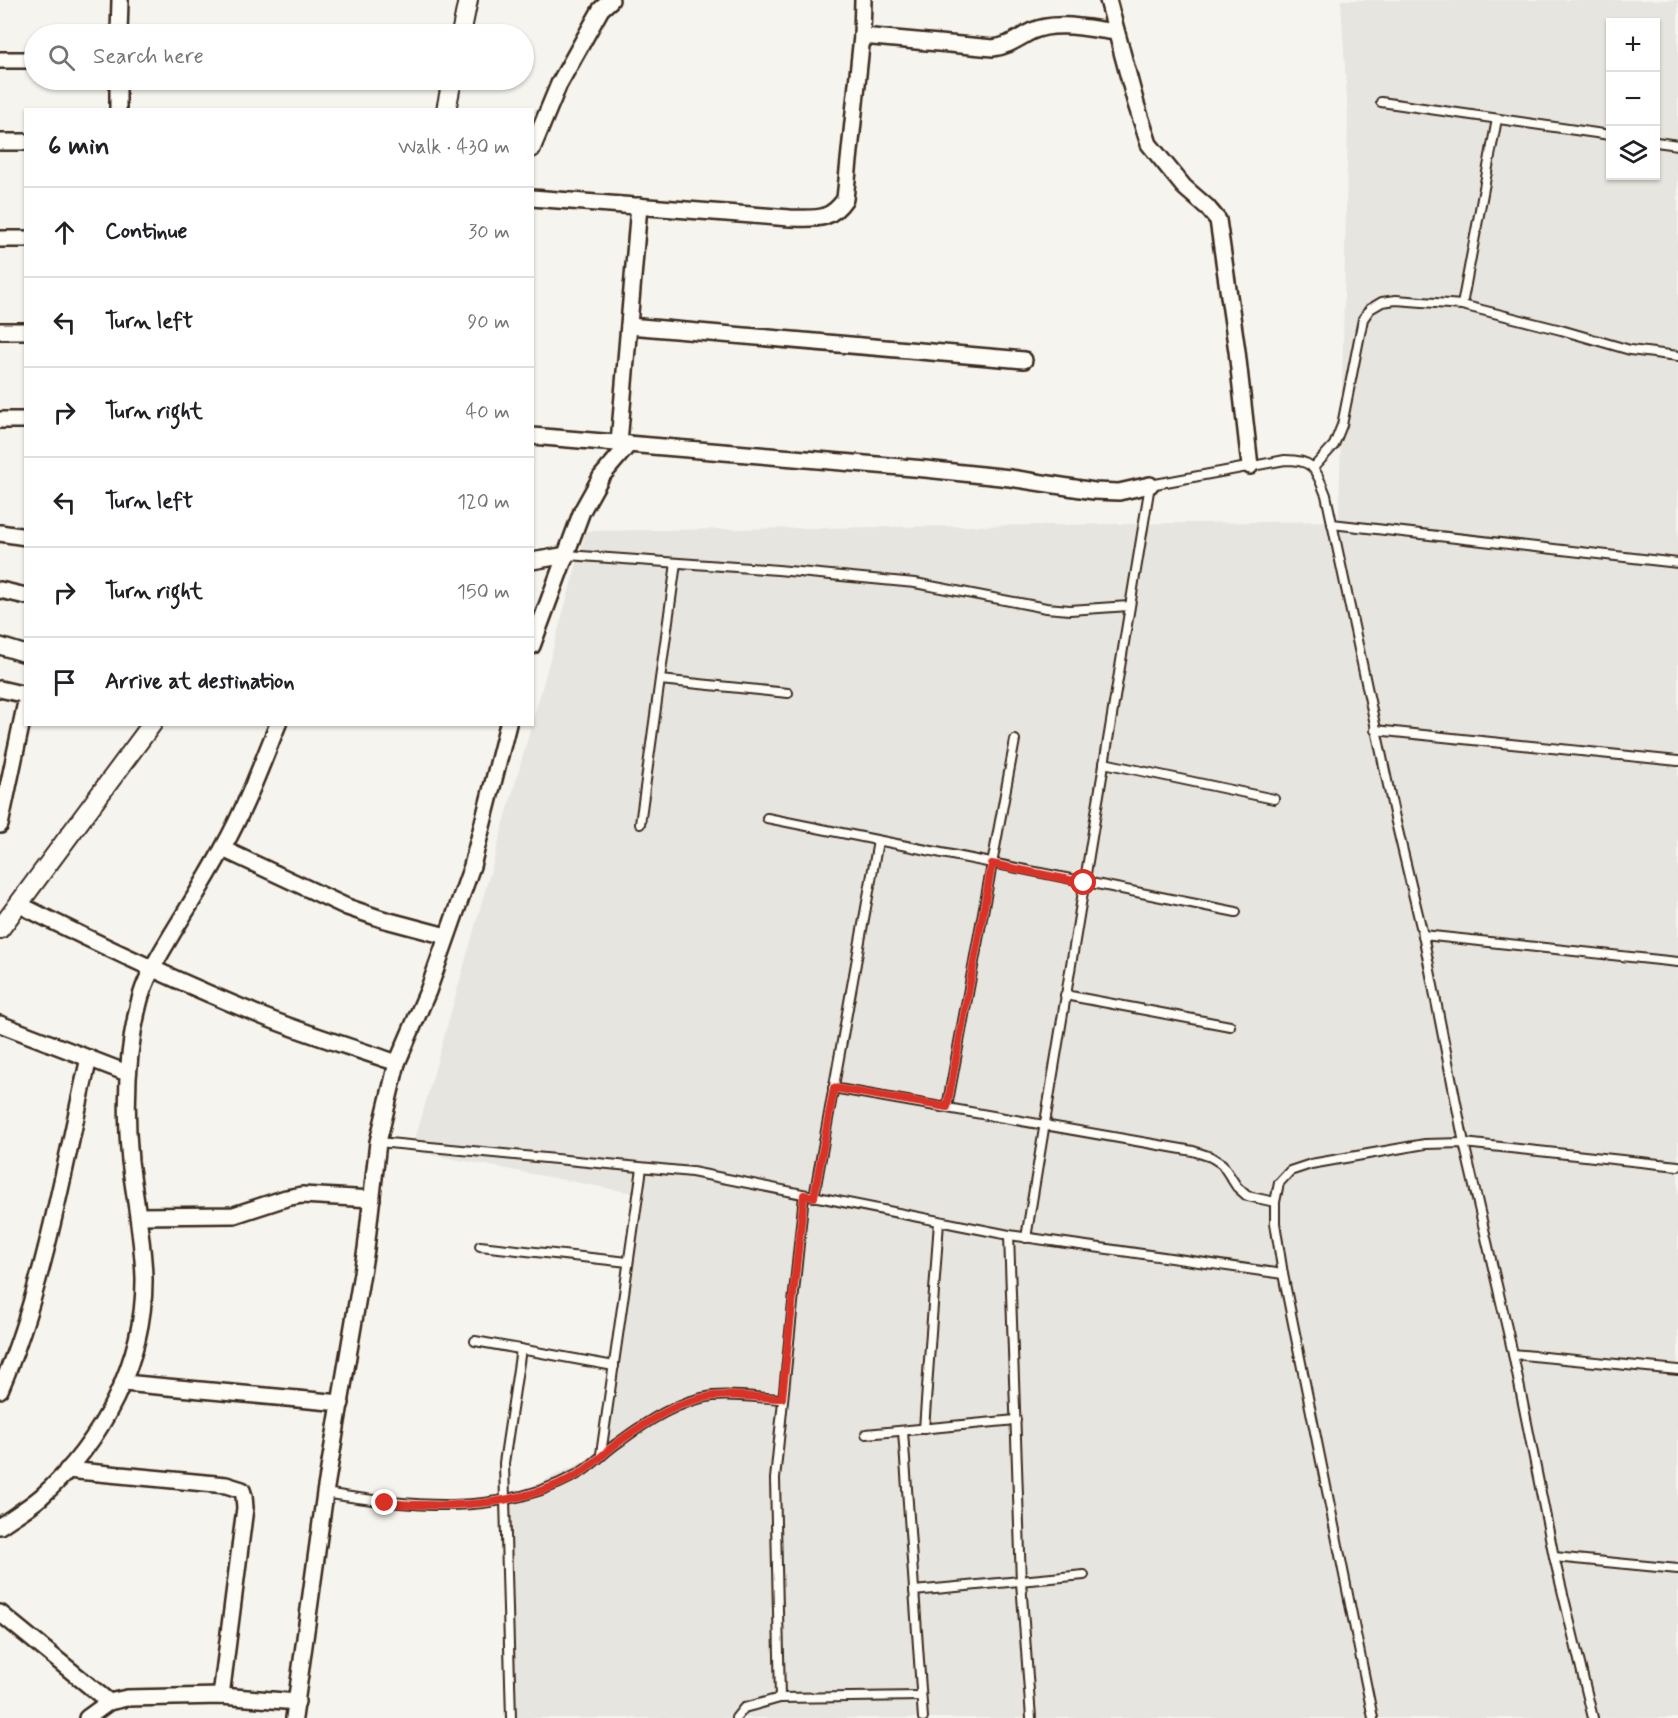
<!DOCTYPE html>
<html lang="en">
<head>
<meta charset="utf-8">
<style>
  :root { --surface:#fff; --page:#f2f2f2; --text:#202124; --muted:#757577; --line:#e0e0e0 }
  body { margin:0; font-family:Mynerve,sans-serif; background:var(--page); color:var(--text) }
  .controls { position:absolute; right:18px; top:18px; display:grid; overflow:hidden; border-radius:0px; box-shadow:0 2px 4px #0004 }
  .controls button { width:54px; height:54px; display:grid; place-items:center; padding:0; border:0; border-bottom:2px solid var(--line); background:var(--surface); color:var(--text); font:30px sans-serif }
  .stop { position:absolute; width:18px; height:18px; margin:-14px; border:4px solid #d93025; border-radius:50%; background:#fff }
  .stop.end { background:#d93025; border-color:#fff; box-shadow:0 2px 6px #0008 }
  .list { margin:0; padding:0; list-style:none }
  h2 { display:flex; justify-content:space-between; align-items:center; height:78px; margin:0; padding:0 24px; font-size:26px }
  h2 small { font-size:20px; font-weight:400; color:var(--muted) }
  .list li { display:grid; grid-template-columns:39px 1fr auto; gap:18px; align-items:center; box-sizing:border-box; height:90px; padding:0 24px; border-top:2px solid var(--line) }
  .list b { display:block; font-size:22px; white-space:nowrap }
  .list em { font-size:20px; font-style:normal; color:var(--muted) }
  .icon { flex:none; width:33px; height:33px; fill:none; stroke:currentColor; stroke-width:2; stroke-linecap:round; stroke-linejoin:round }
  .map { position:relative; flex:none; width:1678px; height:1718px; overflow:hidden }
  .search { position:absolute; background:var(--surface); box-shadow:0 2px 4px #0004; left:24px; top:24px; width:510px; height:66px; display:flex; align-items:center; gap:15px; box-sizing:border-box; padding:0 21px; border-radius:33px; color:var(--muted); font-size:22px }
  .panel { position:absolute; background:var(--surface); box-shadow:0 2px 4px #0004; left:24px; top:108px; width:510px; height:618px; border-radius:0px }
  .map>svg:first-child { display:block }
  .built { fill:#e7e5df; fill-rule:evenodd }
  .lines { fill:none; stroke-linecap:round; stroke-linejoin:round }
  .service-casing { stroke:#3b2a1e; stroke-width:12 }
  .minor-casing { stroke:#3b2a1e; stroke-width:20 }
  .tertiary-casing { stroke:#3b2a1e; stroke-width:22 }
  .service { stroke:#fdfcf7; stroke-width:8 }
  .minor { stroke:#fdfcf7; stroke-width:15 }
  .tertiary { stroke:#fdfcf7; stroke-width:18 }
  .route { stroke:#d93025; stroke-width:8 }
</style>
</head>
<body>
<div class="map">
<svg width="1678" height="1718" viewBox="0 0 1678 1718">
  <rect width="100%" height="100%" fill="#f5f4ee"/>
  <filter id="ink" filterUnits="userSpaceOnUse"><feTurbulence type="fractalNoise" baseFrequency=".0167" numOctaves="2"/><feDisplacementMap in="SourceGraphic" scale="12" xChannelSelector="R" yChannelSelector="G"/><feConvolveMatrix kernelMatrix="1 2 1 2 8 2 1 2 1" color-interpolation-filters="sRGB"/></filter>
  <g filter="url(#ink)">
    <path class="built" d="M1341 0H1678V1718H516L503 1500 606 1451 643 1195 412 1151 586 531 1339 521 1348 118ZM1610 22H1656V176H1610Z"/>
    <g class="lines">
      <g class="service-casing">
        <g id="service">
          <path d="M1381 102 1610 135"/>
          <path d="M1656 142 1678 145"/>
          <path d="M1462 305 1497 119"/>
          <path d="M1314 467 1334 445 1342 425 1363 319 1370 309 1382 302 1396 300 1462 305 1561 330 1630 350 1678 356"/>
          <path d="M1332 524 1678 563"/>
          <path d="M567 555 778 570 915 583 1046 608 1070 610 1129 606"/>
          <path d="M660 680 788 693"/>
          <path d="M1375 730 1678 761"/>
          <path d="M1104 763 1274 799"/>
          <path d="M767 818 1236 912"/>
          <path d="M640 824 676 563"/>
          <path d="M1423 935 1678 962"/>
          <path d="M1065 995 1230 1026"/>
          <path d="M833 1088 1193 1151 1211 1157 1222 1164 1237 1187 1247 1196 1275 1202"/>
          <path d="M947 1107 1015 740"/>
          <path d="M378 1142 692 1172 1009 1235 1283 1274"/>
          <path d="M814 1197 878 841"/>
          <path d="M1009 1235 1021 1582 1031 1718"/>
          <path d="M1026 1238 1150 485 1285 460C1315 460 1315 469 1326 495L1395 818 1423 935 1464 1143 1513 1354 1554 1557 1593 1718"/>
          <path d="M480 1246 628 1262"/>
          <path d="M475 1341 614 1366"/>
          <path d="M1513 1354 1678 1370"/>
          <path d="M924 1429 939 1222"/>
          <path d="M903 1431 923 1718"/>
          <path d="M866 1434 1016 1420"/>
          <path d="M601 1454 642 1168"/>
          <path d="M325 1493C409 1507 498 1517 576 1475 590 1468 605 1451 619 1442 646 1422 679 1400 713 1396 735 1394 760 1398 782 1399"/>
          <path d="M1554 1557 1678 1569"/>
          <path d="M914 1591 1084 1575"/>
          <path d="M780 1698 775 1479 804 1195"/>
          <path d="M511 1718 504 1463 521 1349"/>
          <path d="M736 1718 744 1708 780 1698 921 1696"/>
          <path d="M1373 1718 1283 1274 1275 1223V1202L1279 1183 1290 1171 1311 1164 1425 1144 1464 1143 1678 1166"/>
        </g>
      </g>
      <g class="minor-casing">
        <g id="minor">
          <path d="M1108 0 1136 104 1149 144 1184 187 1207 207 1218 220 1237 351 1250 466"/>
          <path d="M119 34 120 0"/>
          <path d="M862 36 993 48C1009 46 1018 38 1032 31 1057 20 1090 29 1116 32"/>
          <path d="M0 60H34"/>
          <path d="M118 110V80"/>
          <path d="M0 142H26"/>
          <path d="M532 149 559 84 601 9 611 0"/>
          <path d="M532 198 790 218C816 218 829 222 845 199L862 36 863 0"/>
          <path d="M0 239H26"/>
          <path d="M629 326 1024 360"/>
          <path d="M0 331H26"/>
          <path d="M0 420H26"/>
          <path d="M532 436 925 469 1010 478 1094 491 1119 492 1150 485"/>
          <path d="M619 443 639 206"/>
          <path d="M0 533 26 537"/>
          <path d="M532 561 567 555"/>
          <path d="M0 590 26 596"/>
          <path d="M0 646 26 654"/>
          <path d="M532 646 582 511 601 477 629 444"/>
          <path d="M0 689 26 695"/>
          <path d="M0 825 26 702"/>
          <path d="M223 849 347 907 382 919 446 936"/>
          <path d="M18 904C100 945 182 984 267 1018 310 1035 354 1048 397 1063"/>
          <path d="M0 1024 127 1073"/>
          <path d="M139 1216 234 1215 286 1198 302 1195 372 1199"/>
          <path d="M124 1383 341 1403"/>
          <path d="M0 1390C44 1288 64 1167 89 1058"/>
          <path d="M67 1470 226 1485 242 1490 244 1496 245 1508 221 1696"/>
          <path d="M0 1526C13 1517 28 1508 41 1497 102 1443 145 1360 144 1278 143 1238 135 1200 130 1161 125 1108 126 1055 139 1003 145 978 159 956 172 934 189 906 207 878 223 848 245 809 261 766 278 724"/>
          <path d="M0 1613 109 1702"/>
          <path d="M87 1718 109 1702 127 1698 221 1696 297 1702"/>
          <path d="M294 1718 325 1493 366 1249 378 1142 397 1063 428 991 472 866 508 724"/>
        </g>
      </g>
      <g class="tertiary-casing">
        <g id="tertiary">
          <path d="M461 34 468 0"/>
          <path d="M446 110 452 80"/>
          <path d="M0 929 152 724"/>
        </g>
      </g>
      <use href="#service" class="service"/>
      <use href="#minor" class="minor"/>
      <use href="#tertiary" class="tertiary"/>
    </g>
  </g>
  <g class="lines" filter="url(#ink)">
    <path class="route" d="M385 1503C448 1508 520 1507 577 1475 591 1467 606 1451 620 1441 647 1422 679 1400 713 1396 736 1394 760 1398 782 1398L804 1195 814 1197 834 1088 947 1107 992 864 1084 883"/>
  </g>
</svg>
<div class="controls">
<button>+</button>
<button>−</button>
<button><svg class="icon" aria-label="layers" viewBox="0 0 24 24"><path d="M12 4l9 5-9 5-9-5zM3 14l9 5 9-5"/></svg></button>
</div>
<div class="stop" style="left:1084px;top:883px"></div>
<div class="stop end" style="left:385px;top:1503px"></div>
<div class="search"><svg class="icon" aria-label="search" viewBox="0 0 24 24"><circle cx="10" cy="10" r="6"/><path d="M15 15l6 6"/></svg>Search here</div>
<section class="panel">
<h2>6 min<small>Walk · 430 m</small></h2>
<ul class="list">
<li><svg class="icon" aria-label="ahead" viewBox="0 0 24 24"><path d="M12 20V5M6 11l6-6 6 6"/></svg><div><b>Continue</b></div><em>30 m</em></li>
<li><svg class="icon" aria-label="left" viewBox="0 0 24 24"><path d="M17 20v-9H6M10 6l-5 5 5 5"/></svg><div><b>Turn left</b></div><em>90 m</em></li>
<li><svg class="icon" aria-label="right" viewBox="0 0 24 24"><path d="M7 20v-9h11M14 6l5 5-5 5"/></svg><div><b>Turn right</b></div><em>40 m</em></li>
<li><svg class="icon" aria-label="left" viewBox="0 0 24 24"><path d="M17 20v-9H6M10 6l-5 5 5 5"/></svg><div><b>Turn left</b></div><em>120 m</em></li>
<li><svg class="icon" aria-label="right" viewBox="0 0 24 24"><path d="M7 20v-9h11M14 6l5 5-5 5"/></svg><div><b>Turn right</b></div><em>150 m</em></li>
<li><svg class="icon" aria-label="arrive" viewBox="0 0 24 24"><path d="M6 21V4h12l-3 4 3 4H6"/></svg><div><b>Arrive at destination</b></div></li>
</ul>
</section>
</div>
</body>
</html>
